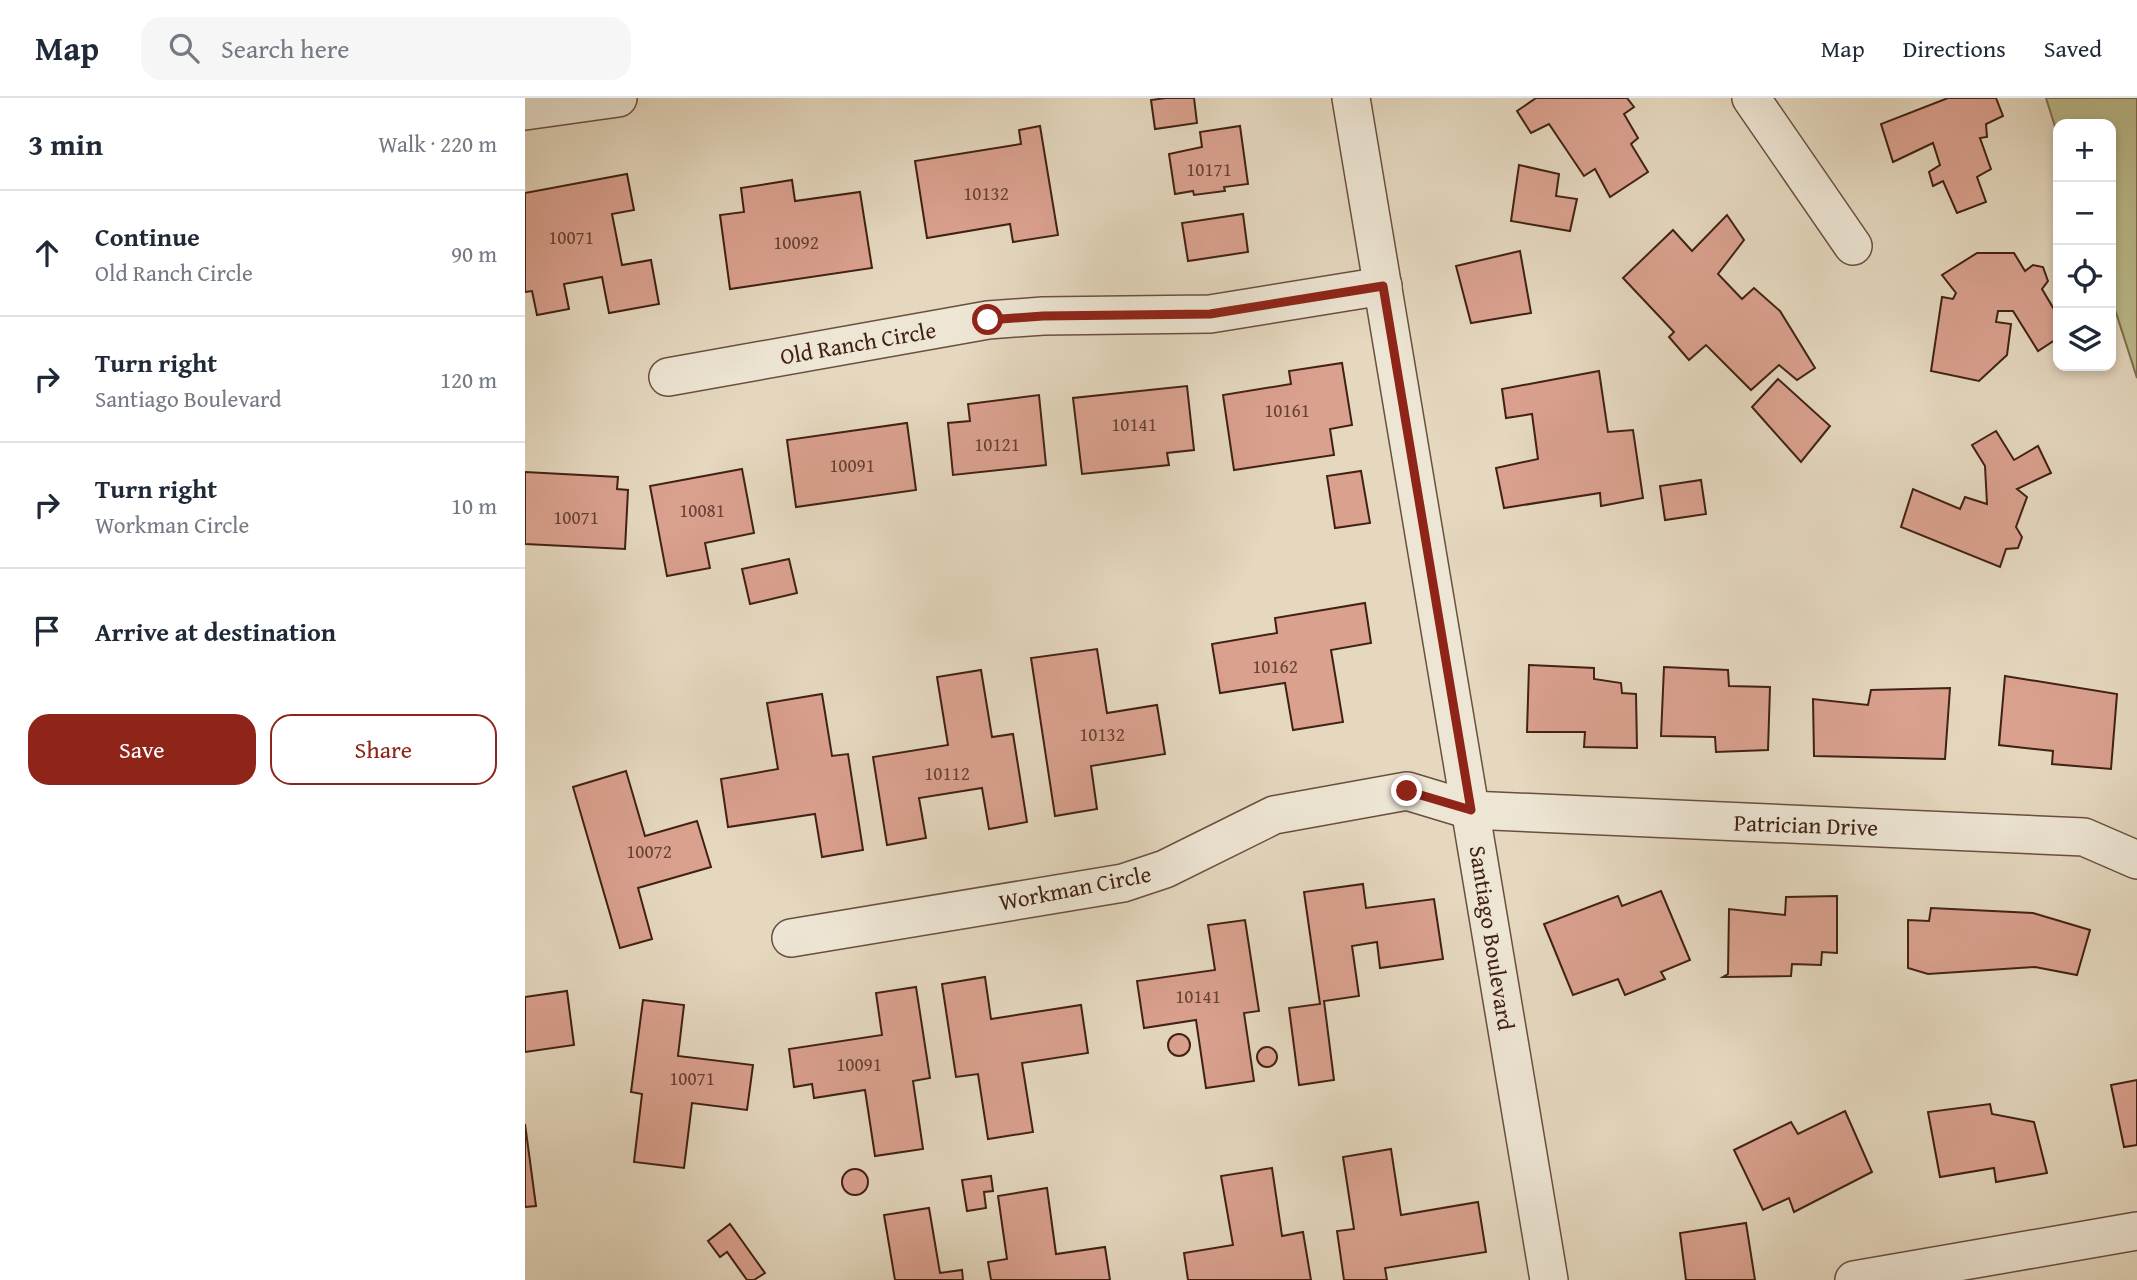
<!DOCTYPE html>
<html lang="en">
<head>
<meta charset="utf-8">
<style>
  :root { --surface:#fff; --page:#f6f6f7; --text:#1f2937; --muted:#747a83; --line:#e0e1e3; --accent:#8f2418 }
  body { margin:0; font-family:"Gentium Book Plus",serif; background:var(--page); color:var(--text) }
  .controls { position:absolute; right:21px; top:21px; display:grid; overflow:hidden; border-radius:14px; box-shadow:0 4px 10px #0003 }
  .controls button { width:63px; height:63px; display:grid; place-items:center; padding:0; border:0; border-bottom:2px solid var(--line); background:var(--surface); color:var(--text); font:35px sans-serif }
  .stop { position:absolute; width:21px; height:21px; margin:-16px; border:5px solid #8f2418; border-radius:50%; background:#fff }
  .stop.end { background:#8f2418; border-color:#fff; box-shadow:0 2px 7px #0008 }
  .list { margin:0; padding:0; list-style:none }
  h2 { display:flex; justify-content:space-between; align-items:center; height:91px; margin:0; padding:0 28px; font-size:30px }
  h2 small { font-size:23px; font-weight:400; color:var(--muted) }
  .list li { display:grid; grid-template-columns:46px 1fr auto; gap:21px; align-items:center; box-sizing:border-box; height:126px; padding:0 28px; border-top:2px solid var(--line) }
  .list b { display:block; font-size:26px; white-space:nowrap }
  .list p { margin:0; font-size:23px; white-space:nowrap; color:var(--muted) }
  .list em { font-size:23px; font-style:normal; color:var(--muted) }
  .actions { display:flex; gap:14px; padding:21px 28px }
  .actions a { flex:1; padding:16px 0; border:2px solid var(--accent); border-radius:21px; text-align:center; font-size:24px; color:var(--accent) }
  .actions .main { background:var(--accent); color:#fff }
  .icon { flex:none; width:38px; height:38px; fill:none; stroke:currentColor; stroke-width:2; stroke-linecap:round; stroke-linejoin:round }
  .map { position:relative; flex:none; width:1612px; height:1182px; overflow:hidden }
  header { display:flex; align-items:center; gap:42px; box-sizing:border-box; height:98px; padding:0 35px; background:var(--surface); border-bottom:2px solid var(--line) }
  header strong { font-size:33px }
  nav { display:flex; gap:38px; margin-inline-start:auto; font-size:24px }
  .search { width:490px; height:63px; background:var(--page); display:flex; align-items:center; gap:18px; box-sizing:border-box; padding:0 24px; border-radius:21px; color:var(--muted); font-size:26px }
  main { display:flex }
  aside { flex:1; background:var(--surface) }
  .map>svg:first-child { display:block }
  .green { fill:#bcbc8d; stroke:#7e6e50; stroke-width:2 }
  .building { fill:#daa18f; stroke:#412114; stroke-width:2 }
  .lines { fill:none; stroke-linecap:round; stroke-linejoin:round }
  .minor-casing { stroke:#6a4f3f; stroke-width:40 }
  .minor { stroke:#eee6d5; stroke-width:37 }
  .route { stroke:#8f2418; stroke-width:9 }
  .labels { text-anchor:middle; stroke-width:7; stroke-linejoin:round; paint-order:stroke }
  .number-label { font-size:19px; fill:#674133 }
  .street-label { font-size:23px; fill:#412114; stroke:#eee6d5 }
</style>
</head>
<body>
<header>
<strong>Map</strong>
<div class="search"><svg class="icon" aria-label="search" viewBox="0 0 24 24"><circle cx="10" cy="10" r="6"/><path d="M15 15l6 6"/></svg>Search here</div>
<nav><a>Map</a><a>Directions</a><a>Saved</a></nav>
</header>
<main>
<aside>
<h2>3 min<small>Walk · 220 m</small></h2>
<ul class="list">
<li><svg class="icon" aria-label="ahead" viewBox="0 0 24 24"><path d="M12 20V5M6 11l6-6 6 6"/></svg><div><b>Continue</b><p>Old Ranch Circle</p></div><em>90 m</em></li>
<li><svg class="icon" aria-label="right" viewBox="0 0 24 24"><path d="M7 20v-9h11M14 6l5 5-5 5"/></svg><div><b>Turn right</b><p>Santiago Boulevard</p></div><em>120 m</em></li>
<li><svg class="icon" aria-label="right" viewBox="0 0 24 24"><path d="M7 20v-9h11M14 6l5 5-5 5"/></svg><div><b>Turn right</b><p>Workman Circle</p></div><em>10 m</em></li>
<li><svg class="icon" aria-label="arrive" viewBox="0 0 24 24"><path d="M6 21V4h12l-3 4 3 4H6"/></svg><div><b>Arrive at destination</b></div></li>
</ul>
<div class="actions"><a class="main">Save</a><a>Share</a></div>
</aside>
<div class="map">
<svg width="1612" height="1182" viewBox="0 0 1612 1182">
  <rect width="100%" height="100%" fill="#e5d8bf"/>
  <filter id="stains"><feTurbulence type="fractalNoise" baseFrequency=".00286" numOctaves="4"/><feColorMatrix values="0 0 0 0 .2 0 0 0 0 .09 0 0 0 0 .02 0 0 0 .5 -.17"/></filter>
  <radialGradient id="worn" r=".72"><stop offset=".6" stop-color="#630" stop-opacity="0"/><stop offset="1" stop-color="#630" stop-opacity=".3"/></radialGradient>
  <path class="green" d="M1521 0H1612V280L1586 199V26H1533V38Z"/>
  <g class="building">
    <path d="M641 0H669L672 25 630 31 626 2Z"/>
    <path d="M1011 0H1102L1109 9 1099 16 1113 40 1106 46 1123 74 1085 99 1070 71 1059 78 1024 26 1006 35 992 13Z"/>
    <path d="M1423 0H1471L1478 18 1461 26 1462 39 1455 40 1466 71 1452 79 1461 104 1432 115 1418 83 1408 88 1404 74 1415 67 1408 45 1368 64 1356 26Z"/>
    <path d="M515 28 533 137 488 144 485 126 402 140 390 63 496 46 494 32Z"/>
    <path d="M715 28 723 86 699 89 700 93 669 97 668 93 650 96 644 56 677 49 675 34Z"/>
    <path d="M994 67 1034 76 1031 98 1052 101 1045 133 986 123Z"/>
    <path d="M102 76 109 112 87 116 97 167 126 162 134 206 84 215 77 179 39 186 44 211 12 217 7 193 0 194V95Z"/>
    <path d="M267 82 270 103 335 94 347 170 205 191 195 117 219 114 216 90Z"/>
    <path d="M718 116 723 154 663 163 657 125Z"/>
    <path d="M1202 117 1219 142 1193 176 1217 201 1229 190 1255 213 1290 270 1272 282 1254 267 1226 292 1181 247 1164 262 1144 239 1149 234 1098 180 1148 132 1167 153Z"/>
    <path d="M995 153 1006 215 946 225 931 168Z"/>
    <path d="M1452 155H1489L1500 173 1508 167 1518 169 1523 183 1517 191 1533 218V240L1513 253 1488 213H1473L1471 224 1486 226 1482 257 1454 283 1406 273 1417 199 1428 201 1431 195 1417 177Z"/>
    <path d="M817 265 827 327 805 331 809 357 709 372 698 297 766 286 764 273Z"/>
    <path d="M1074 273 1083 334 1108 332 1118 400 1076 408 1075 395 979 410 971 370 1013 361 1007 316 981 320 977 291Z"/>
    <path d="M1253 281 1305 328 1276 364 1227 309Z"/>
    <path d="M662 288 669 352 642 355 644 367 557 376 548 300Z"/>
    <path d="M514 297 521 367 428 377 423 325 445 323 443 306Z"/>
    <path d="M382 325 391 392 271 409 262 342Z"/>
    <path d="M1471 333 1489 362 1513 348 1526 375 1492 391 1502 399 1491 429 1497 439 1493 450 1481 451 1475 469 1376 429 1388 391 1435 411 1440 399 1462 406 1460 368 1447 347Z"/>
    <path d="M217 371 229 435 180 445 185 470 142 478 125 388Z"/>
    <path d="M836 373 845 425 810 430 802 378Z"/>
    <path d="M0 374 93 379 92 391 103 392 100 451 0 446Z"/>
    <path d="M1176 382 1181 416 1140 422 1135 388Z"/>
    <path d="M264 461 272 495 225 506 217 471Z"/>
    <path d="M840 505 846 545 806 552 818 624 768 632 760 585 695 595 687 546 752 535 750 520Z"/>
    <path d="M572 551 582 615 632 607 640 656 566 668 572 711 530 718 506 560Z"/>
    <path d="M1004 567 1069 570V581L1096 585 1097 595 1111 596 1112 650 1059 649 1060 634H1002Z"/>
    <path d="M1139 569 1203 572 1204 588 1245 589 1243 652 1191 654 1190 639 1136 638Z"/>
    <path d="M456 572 467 639 488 636 502 724 464 731 457 690 394 700 401 740 362 747 348 659 423 647 412 579Z"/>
    <path d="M1480 578 1592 596 1586 671 1527 666 1528 653 1474 647Z"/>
    <path d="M1425 590 1420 661 1289 658 1288 601 1343 607 1346 592Z"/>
    <path d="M297 596 307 658 323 656 338 752 297 759 290 716 203 729 196 681 253 671 242 605Z"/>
    <path d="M101 673 120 738 172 723 186 769 113 790 127 841 95 850 48 689Z"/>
    <path d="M838 786 841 810 909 801 918 861 855 870 852 844 827 848 834 898 799 903 809 982 774 987 764 910 795 906 779 794Z"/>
    <path d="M1136 793 1165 862 1136 874 1140 881 1100 897 1093 881 1048 897 1019 826 1093 798 1097 808Z"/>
    <path d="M1312 798V855L1297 854 1296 867 1267 866 1266 878 1198 879 1203 876 1204 811 1260 817 1261 799Z"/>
    <path d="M1406 810 1508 815 1565 832 1552 877 1510 869 1403 876 1383 870V822L1404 823Z"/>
    <path d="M720 822 734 913 719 915 729 983 681 990 671 922 619 930 612 883 690 872 683 827Z"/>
    <path d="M460 879 466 921 556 907 563 955 497 965 508 1034 463 1041 453 976 431 979 417 886Z"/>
    <path d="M391 889 405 980 388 983 398 1051 350 1058 340 992 289 1000 287 986 269 989 264 951 357 937 351 895Z"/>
    <path d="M42 893 49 947 0 954V899Z"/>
    <path d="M118 902 159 907 153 958 228 967 222 1012 167 1005 159 1070 109 1064 117 996 106 994Z"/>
    <circle cx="654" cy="947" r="11"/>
    <circle cx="742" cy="959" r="10"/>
    <path d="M1612 982V1047L1599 1049 1586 987Z"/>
    <path d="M1465 1006 1467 1016 1509 1024 1522 1075 1471 1084 1469 1070 1415 1079 1403 1014Z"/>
    <path d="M1320 1013 1347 1074 1269 1114 1264 1100 1238 1112 1209 1052 1266 1024 1273 1036Z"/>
    <path d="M0 1026 11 1108 0 1109Z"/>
    <path d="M866 1051 876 1117 953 1104 961 1154 860 1170 862 1182H819L812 1133 829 1131 818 1059Z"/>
    <path d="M747 1070 757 1138 778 1134 786 1182H663L659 1155 708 1147 696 1078Z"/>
    <circle cx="330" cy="1084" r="13"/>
    <path d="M466 1078 468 1093 459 1094 461 1110 442 1113 437 1082Z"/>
    <path d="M522 1090 531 1156 580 1149 585 1182H466L463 1164 482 1161 473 1098Z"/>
    <path d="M404 1110 415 1175 437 1172 438 1182H370L359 1117Z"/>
    <path d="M1221 1125 1230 1182H1161L1155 1135Z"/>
    <path d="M205 1126 240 1175 229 1182H222L202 1154 195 1159 183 1143Z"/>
  </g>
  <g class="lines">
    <g class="minor-casing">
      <g id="minor">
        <path d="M826 0 1024 1182"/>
        <path d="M1226 0 1328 148"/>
        <path d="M0 13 93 0"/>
        <path d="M143 279 463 222 518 218 685 216 858 188"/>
        <path d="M266 840 598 785 640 771 749 717 882 693 945 712 1559 739 1612 762"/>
        <path d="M1329 1182 1612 1133"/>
      </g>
    </g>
    <use href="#minor" class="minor"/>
  </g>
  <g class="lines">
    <path class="route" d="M463 222 518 218 685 216 858 188 946 712 882 693"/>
  </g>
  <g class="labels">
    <g class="number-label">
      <text x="684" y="78">10171</text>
      <text x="461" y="102">10132</text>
      <text x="46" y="146">10071</text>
      <text x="271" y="151">10092</text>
      <text x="762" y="319">10161</text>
      <text x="609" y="333">10141</text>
      <text x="472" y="353">10121</text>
      <text x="327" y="374">10091</text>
      <text x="177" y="419">10081</text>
      <text x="51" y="426">10071</text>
      <text x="750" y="575">10162</text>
      <text x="577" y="643">10132</text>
      <text x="422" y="682">10112</text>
      <text x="124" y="760">10072</text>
      <text x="673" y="905">10141</text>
      <text x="334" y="973">10091</text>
      <text x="167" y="987">10071</text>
    </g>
    <g class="street-label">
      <text transform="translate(333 245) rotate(-10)" y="8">Old Ranch Circle</text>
      <text transform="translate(1281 727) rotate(2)" y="8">Patrician Drive</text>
      <text transform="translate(550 790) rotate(-11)" y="8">Workman Circle</text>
      <text transform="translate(967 840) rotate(81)" y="8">Santiago Boulevard</text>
    </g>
  </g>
  <rect width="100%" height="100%" filter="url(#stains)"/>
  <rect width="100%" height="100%" fill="url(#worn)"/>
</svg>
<div class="controls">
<button>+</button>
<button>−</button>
<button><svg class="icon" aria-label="locate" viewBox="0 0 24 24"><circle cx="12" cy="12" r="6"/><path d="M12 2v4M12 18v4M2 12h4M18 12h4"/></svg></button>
<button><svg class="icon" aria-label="layers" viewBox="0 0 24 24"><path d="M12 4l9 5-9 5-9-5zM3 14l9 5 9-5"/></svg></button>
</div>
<div class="stop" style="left:463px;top:222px"></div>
<div class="stop end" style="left:882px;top:693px"></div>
</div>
</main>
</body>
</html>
